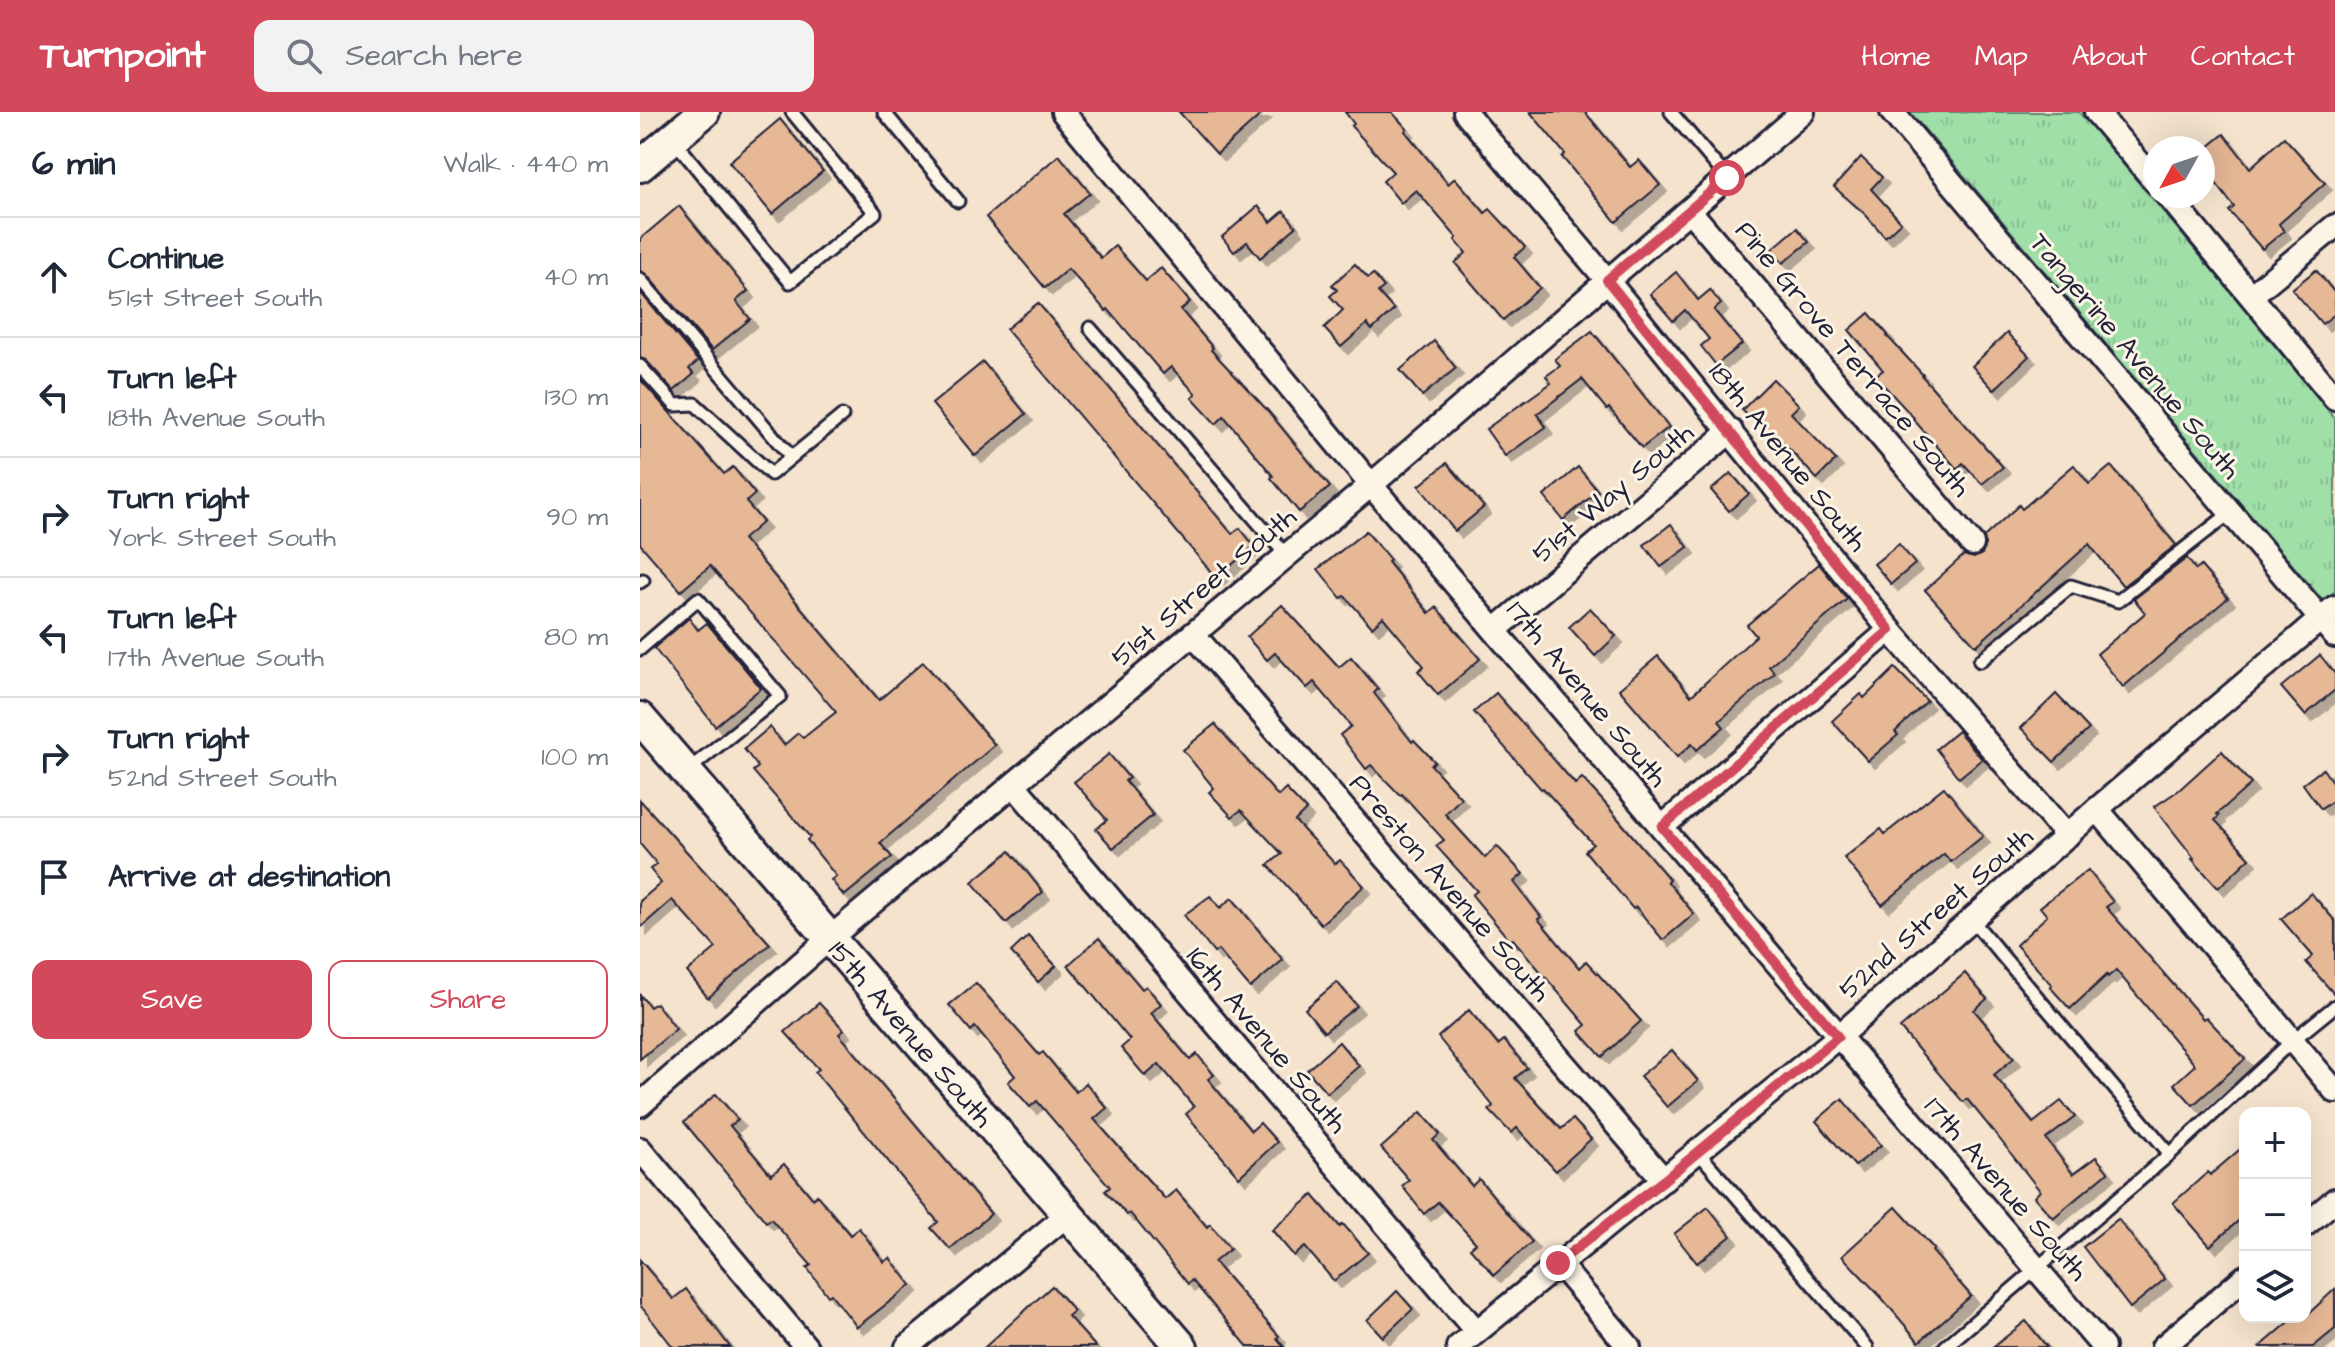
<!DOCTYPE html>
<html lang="en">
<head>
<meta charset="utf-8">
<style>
  :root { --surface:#fff; --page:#f2f2f3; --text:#1f2937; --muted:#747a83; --line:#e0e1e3; --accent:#d1495b }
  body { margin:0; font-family:"Architects Daughter",sans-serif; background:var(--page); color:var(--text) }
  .controls { position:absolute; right:24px; bottom:24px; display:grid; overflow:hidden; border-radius:16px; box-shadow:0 8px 32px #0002 }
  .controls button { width:72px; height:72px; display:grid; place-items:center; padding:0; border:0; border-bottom:2px solid var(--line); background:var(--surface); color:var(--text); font:40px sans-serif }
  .compass { position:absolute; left:1503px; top:24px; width:72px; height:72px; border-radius:50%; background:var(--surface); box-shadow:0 8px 32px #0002; rotate:230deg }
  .stop { position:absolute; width:24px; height:24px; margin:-18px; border:6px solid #d1495b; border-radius:50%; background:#fff }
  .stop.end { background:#d1495b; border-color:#fff; box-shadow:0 2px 8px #0008 }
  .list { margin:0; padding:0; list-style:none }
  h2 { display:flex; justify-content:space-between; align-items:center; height:104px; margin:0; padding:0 32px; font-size:34px }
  h2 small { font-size:26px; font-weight:400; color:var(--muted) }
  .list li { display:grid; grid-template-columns:52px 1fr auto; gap:24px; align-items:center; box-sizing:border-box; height:120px; padding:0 32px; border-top:2px solid var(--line) }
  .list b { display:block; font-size:30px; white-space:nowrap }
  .list p { margin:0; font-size:26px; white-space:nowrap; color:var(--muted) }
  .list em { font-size:26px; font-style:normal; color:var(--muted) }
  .actions { display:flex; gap:16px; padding:24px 32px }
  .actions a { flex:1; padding:18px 0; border:2px solid var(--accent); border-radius:16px; text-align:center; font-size:28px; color:var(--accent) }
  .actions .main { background:var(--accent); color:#fff }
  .icon { flex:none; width:44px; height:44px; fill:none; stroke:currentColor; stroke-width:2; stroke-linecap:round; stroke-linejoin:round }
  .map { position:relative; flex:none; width:1695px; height:1235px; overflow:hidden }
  header { display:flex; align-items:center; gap:48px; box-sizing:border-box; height:112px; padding:0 40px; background:var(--accent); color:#fff }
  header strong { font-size:38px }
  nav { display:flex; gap:44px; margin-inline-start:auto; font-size:28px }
  .search { width:560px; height:72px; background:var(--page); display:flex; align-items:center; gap:20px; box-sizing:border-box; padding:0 28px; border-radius:16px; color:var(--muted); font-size:30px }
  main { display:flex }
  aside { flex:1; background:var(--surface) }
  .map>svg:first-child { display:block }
  .park { fill:url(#park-tufts); stroke:#618072; stroke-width:2 }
  .building { fill:#e6b896; stroke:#22223b; stroke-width:2; filter:url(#shadow) }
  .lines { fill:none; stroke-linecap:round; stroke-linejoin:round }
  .lane-casing { stroke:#22223b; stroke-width:17 }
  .street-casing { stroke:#22223b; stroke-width:28 }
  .secondary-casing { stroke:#22223b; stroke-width:36 }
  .lane { stroke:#fcf5e5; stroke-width:11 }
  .street { stroke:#fcf5e5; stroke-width:22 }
  .secondary { stroke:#fcf5e5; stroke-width:30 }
  .route { stroke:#d1495b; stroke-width:10 }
  .labels { text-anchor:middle; stroke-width:6; stroke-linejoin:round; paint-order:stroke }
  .street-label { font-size:28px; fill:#22223b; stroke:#fcf5e5 }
</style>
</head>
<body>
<header>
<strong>Turnpoint</strong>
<div class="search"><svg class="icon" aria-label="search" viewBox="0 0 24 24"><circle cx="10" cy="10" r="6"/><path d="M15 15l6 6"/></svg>Search here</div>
<nav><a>Home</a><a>Map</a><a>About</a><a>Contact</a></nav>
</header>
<main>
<aside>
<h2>6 min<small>Walk · 440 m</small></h2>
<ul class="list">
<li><svg class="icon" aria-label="ahead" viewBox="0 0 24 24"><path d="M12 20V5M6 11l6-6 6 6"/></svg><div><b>Continue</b><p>51st Street South</p></div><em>40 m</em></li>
<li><svg class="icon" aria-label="left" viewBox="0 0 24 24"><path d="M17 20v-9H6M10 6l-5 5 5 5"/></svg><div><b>Turn left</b><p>18th Avenue South</p></div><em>130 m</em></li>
<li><svg class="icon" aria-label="right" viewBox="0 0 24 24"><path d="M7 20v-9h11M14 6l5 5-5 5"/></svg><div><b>Turn right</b><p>York Street South</p></div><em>90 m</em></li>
<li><svg class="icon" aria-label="left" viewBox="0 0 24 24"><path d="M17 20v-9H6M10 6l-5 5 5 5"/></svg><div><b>Turn left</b><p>17th Avenue South</p></div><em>80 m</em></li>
<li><svg class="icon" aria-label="right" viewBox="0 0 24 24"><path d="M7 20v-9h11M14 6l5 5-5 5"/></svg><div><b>Turn right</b><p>52nd Street South</p></div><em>100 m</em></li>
<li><svg class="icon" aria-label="arrive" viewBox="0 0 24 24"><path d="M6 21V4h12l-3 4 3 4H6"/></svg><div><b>Arrive at destination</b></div></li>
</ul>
<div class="actions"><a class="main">Save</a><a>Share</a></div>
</aside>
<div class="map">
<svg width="1695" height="1235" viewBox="0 0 1695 1235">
  <defs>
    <pattern id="park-tufts" width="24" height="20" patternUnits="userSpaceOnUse" patternTransform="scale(2)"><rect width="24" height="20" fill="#a0dfa8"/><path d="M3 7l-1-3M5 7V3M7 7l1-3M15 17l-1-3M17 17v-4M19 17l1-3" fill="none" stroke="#8abf92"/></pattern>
    <filter id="shadow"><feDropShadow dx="7" dy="7" stdDeviation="0" flood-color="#0004"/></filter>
  </defs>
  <rect width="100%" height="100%" fill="#f5e3cd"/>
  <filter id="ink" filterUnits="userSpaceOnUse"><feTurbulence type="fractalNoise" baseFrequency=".0125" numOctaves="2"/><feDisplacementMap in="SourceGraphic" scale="16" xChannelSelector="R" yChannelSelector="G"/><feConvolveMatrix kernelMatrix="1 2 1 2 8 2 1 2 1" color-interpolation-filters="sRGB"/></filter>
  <g filter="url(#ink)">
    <path class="park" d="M1270 0H1439L1601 192 1695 307V479L1683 489Z"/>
    <g class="building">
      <path d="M539 0H624L577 42Z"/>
      <path d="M705 0H752L767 17 765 19 808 72 815 66 845 101 850 97 885 135 874 145 900 176 863 208 815 151 826 141 815 128 817 126 776 78 761 91 743 69 753 60 711 14 714 12Z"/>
      <path d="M890 0H945L990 55 999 48 1020 73 976 110 922 45 925 42Z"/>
      <path d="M140 7 183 59 132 102 89 50Z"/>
      <path d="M1584 22 1610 56 1644 25 1685 71 1639 112 1644 119 1622 137 1589 99 1594 95 1563 54V39Z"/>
      <path d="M419 43 450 81 424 102 461 146 475 134 506 169 521 156 550 190 541 198 573 236 571 238 628 299 690 375 659 400 631 366 633 364 584 304 576 312 552 286 556 282 531 255 523 262 468 197 466 199 428 157 405 176 346 105Z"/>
      <path d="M1221 45 1242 65 1231 77 1261 110 1245 125 1225 102 1194 75Z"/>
      <path d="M39 94 108 179 96 189 110 207 72 238 6 162 0 159V127Z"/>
      <path d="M618 94 631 110 644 99 656 115 620 146 607 130 594 140 582 125Z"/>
      <path d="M1157 116 1169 130 1143 151 1131 138Z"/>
      <path d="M715 152 728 166 733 162 744 175 738 180 754 198 732 218 727 212 701 235 684 216 703 198 690 184 697 178 692 173Z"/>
      <path d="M1676 158 1695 181V202L1682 212 1652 177Z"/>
      <path d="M1036 160 1058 188 1070 178 1081 192 1074 198 1102 232 1076 253 1061 234 1069 227 1045 198 1033 209 1010 182Z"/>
      <path d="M0 180 58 249 49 257 54 262 34 279 6 248 0 246Z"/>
      <path d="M398 191 592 422 600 416 614 434 576 466 366 217Z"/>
      <path d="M1229 201 1248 223 1247 224 1283 263 1282 264 1363 355 1342 372 1323 351 1317 357 1273 307 1274 306 1235 264 1243 258 1209 218Z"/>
      <path d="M952 219 1029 315 1002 336 969 296 967 298 942 267 897 302 906 315 865 344 846 317 911 271 906 264 920 254 915 247Z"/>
      <path d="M1367 221 1389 244 1354 278 1332 254Z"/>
      <path d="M794 229 816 256 782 284 760 258Z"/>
      <path d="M343 250 386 302 335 344 292 292Z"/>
      <path d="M0 267 84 362 93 355 115 382 106 390 123 410 103 427 239 588 283 550 355 633 240 731 252 745 204 784 191 768 196 764 167 728 170 725 113 659 118 655 104 637 130 615 144 633 158 621 163 626 196 600 70 454 41 479 0 432Z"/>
      <path d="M1133 267 1159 293 1151 301 1196 348 1177 367 1133 320 1129 324 1102 298Z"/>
      <path d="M807 351 844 395 815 419 779 374Z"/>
      <path d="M1434 353 1449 372 1471 354 1536 433 1483 474 1449 432 1336 534 1285 478 1324 443 1334 446 1342 442 1345 436 1344 425 1379 393 1382 397Z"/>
      <path d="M938 355 958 379 923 408 904 384Z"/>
      <path d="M1091 361 1109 382 1089 399 1071 378Z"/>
      <path d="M1031 412 1048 435 1021 455 1004 433Z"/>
      <path d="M726 419 750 448 748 450 789 501 796 495 840 547 798 583 778 559 784 554 743 505 732 515 705 484 701 486 678 457Z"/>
      <path d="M1259 432 1275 452 1251 472 1234 452Z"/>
      <path d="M1547 446 1556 458 1561 454 1588 486 1483 575 1457 542 1505 501 1494 487Z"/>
      <path d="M1179 452 1207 487 1129 554 1135 561 1079 609 1084 615 1057 638 1052 632 1037 645 979 577 1018 544 1051 584 1116 524 1107 513Z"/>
      <path d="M642 493 699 555 711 545 738 577 734 581 772 630 774 628 795 650 791 653 821 686 805 702 845 746 857 734 883 762 874 770 901 805 898 807 939 856 946 849 1001 909 962 945 939 919 946 913 873 827 870 829 832 783 837 779 796 734 804 728 762 682 760 683 731 653 726 657 700 623 711 614 674 570 667 576 635 541 627 548 607 525Z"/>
      <path d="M950 496 976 524 955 544 929 515Z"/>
      <path d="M49 506 58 518 67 511 121 576 75 614 14 536Z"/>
      <path d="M1680 543 1695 562V578L1665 603 1641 575Z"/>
      <path d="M1255 556 1287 589 1255 620 1258 623 1228 649 1192 609 1221 582 1224 586Z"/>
      <path d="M856 581 935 672 942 666 962 688 1029 767 1027 769 1054 802 1023 828 996 795 993 797 945 739 953 732 903 676 901 677 834 600Z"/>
      <path d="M1416 582 1449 617 1414 650 1381 616Z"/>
      <path d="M575 612 638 684 646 677 666 698 655 709 695 752 700 748 724 774 681 812 628 753 642 742 601 698 592 705 569 680 574 676 543 638Z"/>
      <path d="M1318 619 1342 647 1319 666 1296 637Z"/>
      <path d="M1582 639 1611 672 1577 702 1579 704 1575 708 1610 746 1578 776 1552 747 1554 746 1514 695 1539 678Z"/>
      <path d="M469 642 489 666 485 669 513 703 473 736 456 717 467 708 434 670Z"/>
      <path d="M1683 657 1695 674V687L1681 697 1663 672Z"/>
      <path d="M1304 675 1343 724 1311 750 1304 742 1242 793 1204 746 1241 717 1245 722Z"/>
      <path d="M0 688 130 832 68 886 47 860 76 836 32 788 0 816V789L21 771 10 757 17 752 0 732Z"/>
      <path d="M370 739 403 780 366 811 332 770Z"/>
      <path d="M1448 758 1473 790 1466 795 1563 907 1566 905 1605 947 1553 993 1534 972 1555 953 1476 858 1468 865 1467 863 1430 897 1410 875 1412 873 1376 833 1407 804 1400 795Z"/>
      <path d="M1671 781 1695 809V883L1666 850 1673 844 1641 807Z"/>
      <path d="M570 784 580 796 592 786 643 848 610 876 578 838 574 841 544 803Z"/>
      <path d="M388 824 416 854 398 870 371 840Z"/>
      <path d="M459 826 502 877 506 874 521 892 511 901 550 948 557 942 574 963 568 967 611 1019 620 1011 637 1030 599 1065 546 1002 554 995 519 952 505 964 481 936 490 928 428 853Z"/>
      <path d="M1325 861 1347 887 1334 898 1374 946 1354 963 1393 1011 1421 989 1435 1005 1406 1027 1433 1062 1456 1045 1468 1060 1413 1106 1394 1085 1400 1079 1358 1025 1327 987 1323 990 1260 916Z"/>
      <path d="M697 870 717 894 684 920 665 897Z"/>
      <path d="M336 871 399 943 403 940 436 980 446 971 467 996 454 1007 525 1087 536 1078 567 1115 570 1112 590 1137 574 1150 639 1224 637 1226 644 1235H608L552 1168 548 1172 490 1101 487 1103 465 1079 470 1075 397 989 390 995 368 970 375 964 335 915 331 919 309 893Z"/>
      <path d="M0 883 10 895 16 891 36 917 0 947Z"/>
      <path d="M179 891 204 918 199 922 351 1102 310 1137 291 1116 298 1110 175 960 179 957 145 920Z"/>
      <path d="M829 898 858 933 864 928 887 956 875 966 921 1017 933 1007 951 1027 916 1059 877 1016 871 1021 849 998 853 994 798 925Z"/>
      <path d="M699 930 719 954 687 981 667 958Z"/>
      <path d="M1032 938 1058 969 1027 995 1000 964Z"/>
      <path d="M76 982 98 1008 90 1014 131 1063 144 1052 173 1087 177 1083 210 1123 219 1116 244 1150 250 1146 271 1173 217 1215 191 1182 188 1184 167 1156 171 1153 131 1107 126 1110 44 1010Z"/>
      <path d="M1202 987 1241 1033 1215 1054 1176 1009Z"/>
      <path d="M781 1000 800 1022 793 1028 832 1074 839 1067 892 1130 854 1163 830 1136 836 1131 798 1090 784 1102 762 1074 769 1068 741 1036Z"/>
      <path d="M1605 1033V1103L1570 1134 1533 1091 1568 1060 1570 1063Z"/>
      <path d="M673 1083 700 1115 703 1112 728 1141 694 1169 665 1135 654 1144 632 1118Z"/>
      <path d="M1068 1095 1091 1124 1057 1151 1034 1122Z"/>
      <path d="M1256 1095 1294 1137 1292 1139 1331 1184 1279 1230 1241 1185 1202 1144Z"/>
      <path d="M1478 1107 1525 1167 1490 1196 1443 1135Z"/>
      <path d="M0 1148 33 1187 46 1177 90 1235H33L0 1193Z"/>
      <path d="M412 1174 434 1199 428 1204 456 1235H345Z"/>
      <path d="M1695 1177V1217L1673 1235H1620L1655 1205H1665Z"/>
      <path d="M757 1179 773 1197 743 1225 727 1208Z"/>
      <path d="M1386 1209 1407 1235H1353Z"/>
    </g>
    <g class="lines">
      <g class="lane-casing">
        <g id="lane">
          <path d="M244 0 318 89"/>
          <path d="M1031 0 1087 66"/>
          <path d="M33 27 150 170 235 101 152 0"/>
          <path d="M0 167 151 345"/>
          <path d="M450 216 646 443"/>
          <path d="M0 254 35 293 55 292 131 362 202 304"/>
          <path d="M0 470 3 468"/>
          <path d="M0 537 58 487 140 584 47 659"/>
          <path d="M1340 549 1431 474 1478 489 1590 401"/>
          <path d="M1332 808 1530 1042"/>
          <path d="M1058 1040 1227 1235"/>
          <path d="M1305 1235 1530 1042 1652 929 1695 894"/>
        </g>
      </g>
      <g class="street-casing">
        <g id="street">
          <path d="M423 0 731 373 1463 1235"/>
          <path d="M825 0 967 168 1250 518 1427 724"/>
          <path d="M1252 0 1695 524"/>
          <path d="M1456 0 1515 69"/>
          <path d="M1528 84 1695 286"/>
          <path d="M1050 99 1332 432"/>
          <path d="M1612 183 1695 114"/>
          <path d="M855 518 1091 319"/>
          <path d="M553 522 1024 1068"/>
          <path d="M374 673 836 1219"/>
          <path d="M1457 697 1695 979"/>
          <path d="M1022 715 1250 518"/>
          <path d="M0 993 190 826 731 373 1163 0"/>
          <path d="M0 1037 166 1235"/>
          <path d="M1665 1113 1695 1088"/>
          <path d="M918 1151 989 1235"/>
          <path d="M267 1235 427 1103"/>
          <path d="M818 1235 1198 925 1457 697 1695 495"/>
          <path d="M1523 1235 1605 1165"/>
        </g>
      </g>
      <g class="secondary-casing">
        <g id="secondary">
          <path d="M0 54 64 0"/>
          <path id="s1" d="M0 606 542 1235"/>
        </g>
      </g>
      <use href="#lane" class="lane"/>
      <use href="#street" class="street"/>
      <use href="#secondary" class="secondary"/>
    </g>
  </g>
  <g class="lines" filter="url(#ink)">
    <path class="route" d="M918 1151 1024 1068 1198 925 1022 715 1250 518 967 168 1087 66"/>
  </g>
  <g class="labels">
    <g class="street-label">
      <text transform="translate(1496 243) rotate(50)" y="10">Tangerine Avenue South</text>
      <text transform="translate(1214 246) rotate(50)" y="10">Pine Grove Terrace South</text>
      <text transform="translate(1149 344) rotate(51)" y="10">18th Avenue South</text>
      <text transform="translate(972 380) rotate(-40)" y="10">51st Way South</text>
      <text transform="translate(563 474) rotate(-40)" y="10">51st Street South</text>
      <text transform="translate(948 581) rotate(50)" y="10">17th Avenue South</text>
      <text transform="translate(811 775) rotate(49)" y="10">Preston Avenue South</text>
      <text transform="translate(1295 800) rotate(-41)" y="10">52nd Street South</text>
      <text dy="10" stroke="none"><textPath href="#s1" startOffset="416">15th Avenue South</textPath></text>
      <text transform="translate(628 927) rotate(50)" y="10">16th Avenue South</text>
      <text transform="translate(1367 1076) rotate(49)" y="10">17th Avenue South</text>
    </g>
  </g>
</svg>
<div class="controls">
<button>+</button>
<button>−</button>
<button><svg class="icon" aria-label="layers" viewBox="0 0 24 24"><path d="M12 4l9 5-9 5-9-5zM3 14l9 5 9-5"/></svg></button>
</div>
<svg class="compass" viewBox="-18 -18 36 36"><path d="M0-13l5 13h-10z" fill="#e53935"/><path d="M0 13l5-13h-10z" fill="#747a83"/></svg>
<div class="stop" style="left:1087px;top:66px"></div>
<div class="stop end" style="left:918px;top:1151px"></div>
</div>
</main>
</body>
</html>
